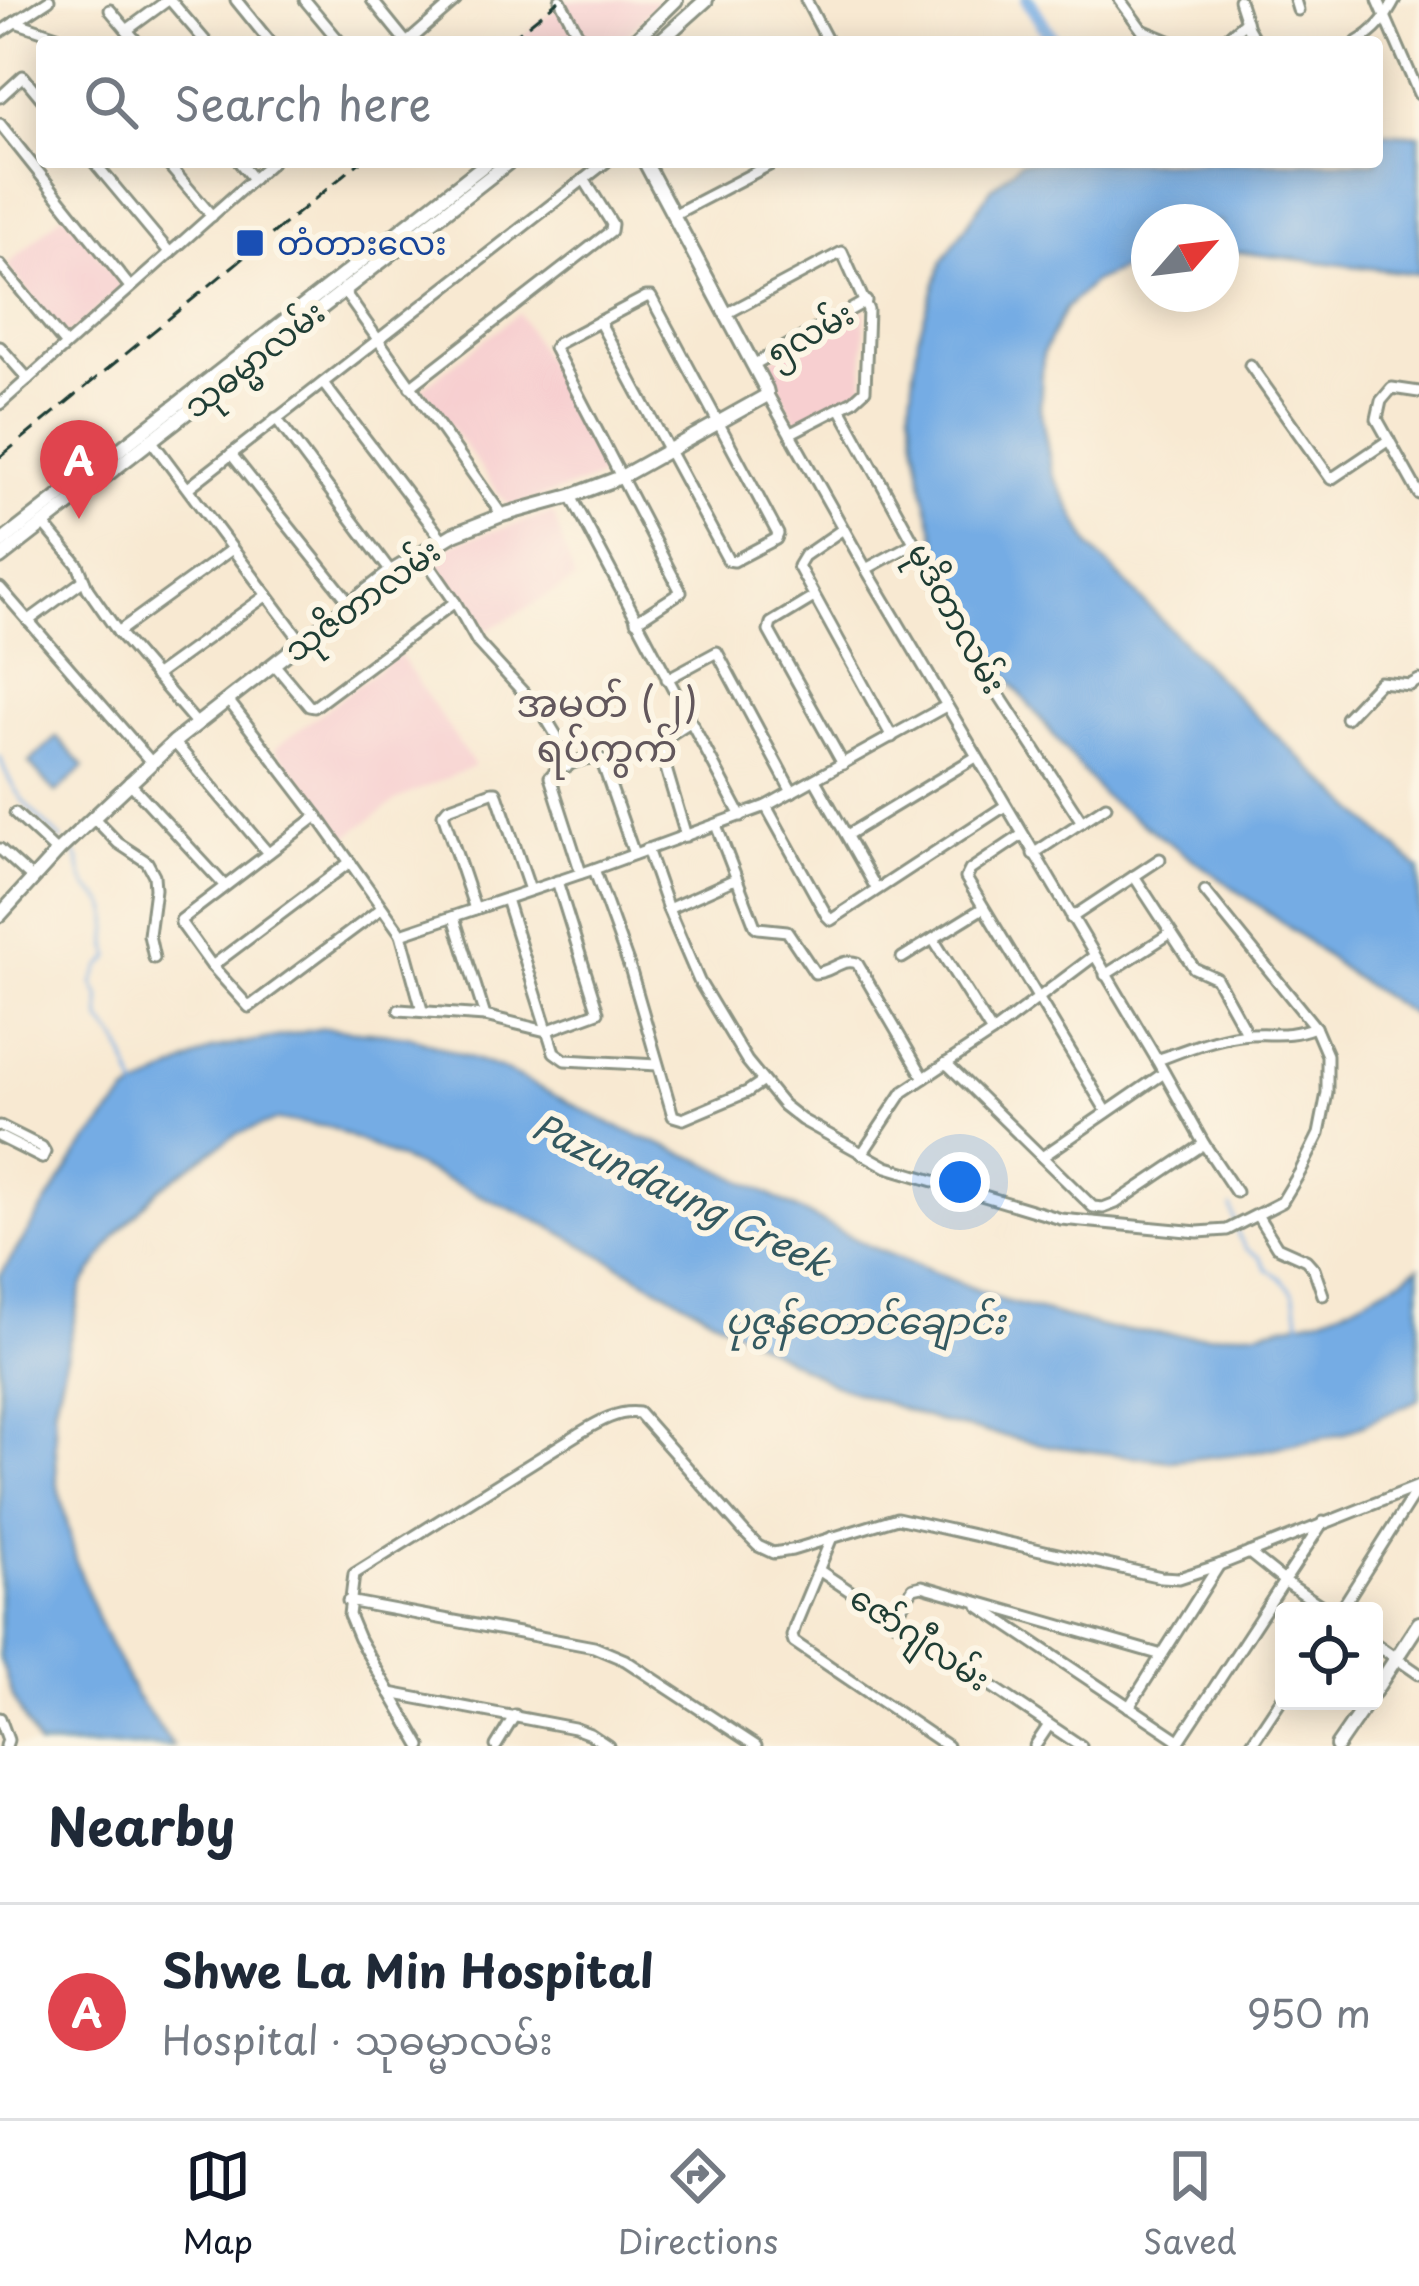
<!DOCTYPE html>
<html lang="en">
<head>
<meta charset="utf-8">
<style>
  :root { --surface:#fff; --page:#f6f6f7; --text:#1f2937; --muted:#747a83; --line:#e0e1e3; --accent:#111827 }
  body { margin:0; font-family:"Playpen Sans","Noto Sans Myanmar",sans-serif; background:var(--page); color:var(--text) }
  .controls { position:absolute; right:36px; bottom:36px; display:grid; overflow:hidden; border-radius:12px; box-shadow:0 6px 30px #0003 }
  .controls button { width:108px; height:108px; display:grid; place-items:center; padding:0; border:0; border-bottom:3px solid var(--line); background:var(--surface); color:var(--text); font:60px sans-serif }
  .compass { position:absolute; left:1131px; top:204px; width:108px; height:108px; border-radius:50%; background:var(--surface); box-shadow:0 6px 30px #0003; rotate:62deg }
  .you { position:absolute; left:960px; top:1182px; width:42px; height:42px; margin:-30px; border:9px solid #fff; border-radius:50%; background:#1a73e8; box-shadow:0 0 0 18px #1a73e833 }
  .badge { display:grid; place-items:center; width:78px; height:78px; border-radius:50%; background:var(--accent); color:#fff; font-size:39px; font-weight:700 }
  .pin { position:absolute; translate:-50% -99px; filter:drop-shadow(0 3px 6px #0008) }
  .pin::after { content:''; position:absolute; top:63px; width:42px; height:36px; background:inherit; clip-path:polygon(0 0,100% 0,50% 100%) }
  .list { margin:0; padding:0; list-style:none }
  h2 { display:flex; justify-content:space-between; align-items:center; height:156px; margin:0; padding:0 48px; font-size:51px }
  h2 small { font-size:39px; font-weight:400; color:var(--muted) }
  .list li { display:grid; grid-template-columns:78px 1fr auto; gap:36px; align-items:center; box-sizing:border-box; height:216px; padding:0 48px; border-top:3px solid var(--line) }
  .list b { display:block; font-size:45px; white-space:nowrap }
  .list p { margin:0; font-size:39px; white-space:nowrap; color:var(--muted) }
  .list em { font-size:39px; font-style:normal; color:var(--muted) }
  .icon { flex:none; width:66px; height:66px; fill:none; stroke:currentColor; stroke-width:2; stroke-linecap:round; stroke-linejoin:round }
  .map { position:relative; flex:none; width:1419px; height:1746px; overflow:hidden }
  .search { position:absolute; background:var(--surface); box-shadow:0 6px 30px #0003; left:36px; right:36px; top:36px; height:132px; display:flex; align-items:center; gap:30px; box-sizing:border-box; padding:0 42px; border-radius:12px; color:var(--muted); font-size:45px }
  .sheet { height:372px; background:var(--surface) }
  nav { display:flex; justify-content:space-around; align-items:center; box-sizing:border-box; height:168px; border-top:3px solid var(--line); background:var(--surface); font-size:33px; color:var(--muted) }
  nav a { display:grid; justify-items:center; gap:6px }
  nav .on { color:var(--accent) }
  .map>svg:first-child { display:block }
  .built { fill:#f7cfd0 }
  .water { fill:#74ace4; stroke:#4a748c; stroke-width:3 }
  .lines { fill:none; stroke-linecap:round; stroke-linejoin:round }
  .stream { stroke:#74ace4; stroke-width:3 }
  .river { stroke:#74ace4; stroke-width:14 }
  .minor-casing { stroke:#8c9383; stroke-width:15 }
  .major-casing { stroke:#8c9383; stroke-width:18 }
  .minor { stroke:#fff; stroke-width:9 }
  .major { stroke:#fff; stroke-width:12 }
  .rail { stroke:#1f3d34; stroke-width:3; stroke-dasharray:18 9; stroke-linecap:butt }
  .transit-dot { fill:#1a4fb4; stroke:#fcf5e5; stroke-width:4.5 }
  .labels { text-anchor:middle; stroke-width:12; stroke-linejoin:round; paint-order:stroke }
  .transit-label { font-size:33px; fill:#164399; stroke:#fcf5e5; text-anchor:start }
  .street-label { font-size:33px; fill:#1f3d34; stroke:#fcf5e5 }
  .water-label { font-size:36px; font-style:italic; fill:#345960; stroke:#fcf5e5 }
  .quarter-label { font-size:39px; fill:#62575c; stroke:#fcf5e5 }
</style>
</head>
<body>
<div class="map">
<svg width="1419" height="1746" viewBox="0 0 1419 1746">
  <rect width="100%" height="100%" fill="#fcf5e5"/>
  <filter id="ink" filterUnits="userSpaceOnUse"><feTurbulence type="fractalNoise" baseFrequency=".00833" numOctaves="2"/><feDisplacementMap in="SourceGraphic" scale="24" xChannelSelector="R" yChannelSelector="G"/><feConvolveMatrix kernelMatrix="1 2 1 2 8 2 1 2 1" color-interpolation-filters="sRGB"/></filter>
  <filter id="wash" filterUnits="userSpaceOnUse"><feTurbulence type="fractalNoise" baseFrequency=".004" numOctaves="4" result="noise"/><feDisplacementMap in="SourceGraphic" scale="48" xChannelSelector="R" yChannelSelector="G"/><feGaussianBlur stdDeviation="2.7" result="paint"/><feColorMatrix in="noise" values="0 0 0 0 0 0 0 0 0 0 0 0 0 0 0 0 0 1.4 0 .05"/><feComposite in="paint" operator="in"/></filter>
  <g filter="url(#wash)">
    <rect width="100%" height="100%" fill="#f8e9d2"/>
    <g class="built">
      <path d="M566 0H660L620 42H515Z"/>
      <path d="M65 212 123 286 65 338 7 266Z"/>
      <path d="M865 309 863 386 797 422 766 363Z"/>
      <path d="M519 313 608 472 594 480 509 507 422 388Z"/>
      <path d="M553 513 575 580 487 631 431 562 457 542Z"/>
      <path d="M399 654 474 766 400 798 345 838 275 748Z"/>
    </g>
    <g class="water">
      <path d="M1377 132 1419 135V274L1238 252H1221V222H1149V260L1134 264 1093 282 1065 309 1043 353 1040 408 1052 473 1091 547 1245 706 1419 869V1019L1355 978 1279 920 1103 796 1014 686 978 636 944 570 924 491 910 410 918 337 942 262 991 189 1021 162H1377Z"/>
      <path d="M57 737 84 767 56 793 29 763Z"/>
      <path d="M324 1028 409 1036 502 1069 619 1128 705 1162 871 1247 1004 1301 1110 1329 1189 1336 1258 1331 1320 1317 1349 1306 1403 1278 1419 1266V1399L1343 1434 1255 1452 1171 1461 1050 1446 943 1423 832 1384 549 1226 329 1127 278 1120 236 1134 160 1188 117 1234 82 1286 54 1409 57 1482 77 1564 101 1627 136 1696 173 1746H38L12 1695 0 1658V1276L79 1152 127 1095 213 1049Z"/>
    </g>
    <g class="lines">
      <g class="stream">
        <path d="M0 757C13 796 33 813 62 840"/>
        <path d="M69 847C85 862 77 869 85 883 93 896 107 899 109 916 111 934 104 935 111 957L100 967 93 983 100 998 101 1021 119 1042 138 1092"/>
        <path d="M1231 1207 1238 1235 1246 1249 1260 1257 1267 1269 1281 1278 1293 1292 1301 1324"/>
      </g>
      <path class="river" d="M1028 0 1054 42"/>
    </g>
  </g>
  <g filter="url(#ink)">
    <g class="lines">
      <g class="minor-casing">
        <g id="minor">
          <path d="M170 0 206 42"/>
          <path d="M236 0 270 42"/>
          <path d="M305 0 340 42"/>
          <path d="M372 0 406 42"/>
          <path d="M560 0 582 42"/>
          <path d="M806 0 828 42"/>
          <path d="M1120 0 1142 30 1171 42"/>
          <path d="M1239 0 1248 28 1256 42"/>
          <path d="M1295 0 1298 10"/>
          <path d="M1378 0 1419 94"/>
          <path d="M110 10 137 42"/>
          <path d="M15 22 57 36 62 42"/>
          <path d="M127 30 168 0"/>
          <path d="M0 32 49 0"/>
          <path d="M408 42 456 0"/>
          <path d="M1222 42 1246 21"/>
          <path d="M1357 42C1376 31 1385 19 1395 0"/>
          <path d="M0 97 23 76 42 99"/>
          <path d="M0 124 130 287"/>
          <path d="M94 162 170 253"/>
          <path d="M166 162 212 216"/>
          <path d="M239 162 253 179"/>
          <path d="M673 215 775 162"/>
          <path d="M0 265 65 344"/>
          <path d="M343 290 502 515"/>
          <path d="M726 314 842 252 868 310 865 390 853 401 791 433"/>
          <path d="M599 321 728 560 734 561 776 539 778 534 651 297H646L557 344 554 348 681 592 636 621"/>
          <path d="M0 347 28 379"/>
          <path d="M753 365 866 301"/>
          <path d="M1250 365 1331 479 1389 440"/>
          <path d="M323 383 442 539"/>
          <path d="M410 387 611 231 612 224 584 179"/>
          <path d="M1419 392 1392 388 1381 401 1377 419 1419 494"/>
          <path d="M767 393 866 569 1157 1060 1204 1144 1236 1192"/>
          <path d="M0 404 272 162"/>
          <path d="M840 408 992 684 1082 822"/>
          <path d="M276 418 391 572"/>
          <path d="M151 440 302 642"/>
          <path d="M231 454 350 603"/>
          <path d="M188 488 606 162"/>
          <path d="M571 496 741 816"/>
          <path d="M44 524 78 565 88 589 118 632 197 724"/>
          <path d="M843 529 804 556 798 566 892 737"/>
          <path d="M421 553 455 602 478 643 544 715 556 735 568 766"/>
          <path d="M866 569 914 543"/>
          <path d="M0 588 151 762"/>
          <path d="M814 597 771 623 769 631 843 764"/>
          <path d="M28 621 84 580"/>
          <path d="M118 632 232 549"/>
          <path d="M274 664 309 706 314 707 455 602"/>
          <path d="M155 676 267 595"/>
          <path d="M667 679 717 652 792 792"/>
          <path d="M228 700 317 816 401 934 594 869 766 806 946 706"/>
          <path d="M1346 718 1380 682 1410 685 1419 680"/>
          <path d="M174 742 268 853"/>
          <path d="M815 780 876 888"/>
          <path d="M129 782 224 885"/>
          <path d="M766 806 827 916 831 920 1005 806"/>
          <path d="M15 813 57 852"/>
          <path d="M317 816 181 920V923L212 966 249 1007 382 908"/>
          <path d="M93 817 118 843 147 862 154 875 155 889 149 935 154 958"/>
          <path d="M716 825 755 926 758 928 787 931 815 973C831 973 842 957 857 963L924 1078"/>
          <path d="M847 835 976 757"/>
          <path d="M1022 835 970 870 966 878 1107 1112"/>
          <path d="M686 836 659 745 662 740 690 722"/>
          <path d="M0 849 32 878"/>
          <path d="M647 849 668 909 699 981 747 1061 783 1105 802 1120 887 1167 1061 1219 1198 1232 1227 1230 1282 1202 1300 1172 1319 1134 1327 1093V1055L1315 1027 1205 891"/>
          <path d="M1033 854 1106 806"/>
          <path d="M594 869 631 971 673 1116 683 1119 747 1092 763 1081"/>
          <path d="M581 873 550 777C558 766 589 755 601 759L634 854"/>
          <path d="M1134 876 1194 968 1216 978 1247 1034"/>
          <path d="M506 899 554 1052 565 1060 657 1065"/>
          <path d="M475 909 443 814 448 808 492 792H496L498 797 530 890"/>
          <path d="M668 909 735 879"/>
          <path d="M454 917 485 1016"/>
          <path d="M1071 918 1160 859"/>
          <path d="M401 934 422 1010"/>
          <path d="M933 939 992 1033"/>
          <path d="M902 958 983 908"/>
          <path d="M212 966 350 862"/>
          <path d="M1105 975 1171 933"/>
          <path d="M399 1010 485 1016 546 1031"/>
          <path d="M546 1031 598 1012 557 881"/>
          <path d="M1157 1060C1185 1050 1211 1039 1240 1035 1271 1031 1283 1039 1315 1027"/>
          <path d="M946 1063 1093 1207 1103 1208 1116 1203 1204 1144"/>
          <path d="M0 1126 42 1147 45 1152 42 1158"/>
          <path d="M0 1137 42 1158"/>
          <path d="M862 1154 903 1092 992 1033 1094 956"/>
          <path d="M1042 1157 1164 1073"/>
          <path d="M1257 1215 1277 1247 1306 1260 1314 1269 1323 1295"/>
          <path d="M832 1537 795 1626 792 1636 794 1642 947 1746"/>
          <path d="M1249 1553 1284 1581 1329 1611"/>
          <path d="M820 1571 1081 1746"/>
          <path d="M348 1601 594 1647 625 1660 756 1746"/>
          <path d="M979 1606 1179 1740"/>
          <path d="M1340 1611 1419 1486"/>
          <path d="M893 1620 913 1588 922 1586 1162 1655"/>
          <path d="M1374 1643 1419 1674"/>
          <path d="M390 1693 574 1728 590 1734 608 1746"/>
          <path d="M1129 1707 1219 1565"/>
          <path d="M0 1718 8 1740 6 1746"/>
          <path d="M421 1746 359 1639 349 1615 354 1574 578 1434C597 1423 617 1410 639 1413L745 1533 758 1546 773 1553 792 1550 897 1518 1161 1577 1179 1578 1219 1565 1419 1486"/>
          <path d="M496 1746 515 1715"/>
          <path d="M1035 1746 1049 1725"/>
          <path d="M1176 1746 1323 1522"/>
          <path d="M1250 1746 1284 1695"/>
        </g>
      </g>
      <g class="major-casing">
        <g id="major">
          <path d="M633 42 676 0"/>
          <path d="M659 42 706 0"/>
          <path d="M0 543 488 162"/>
          <path d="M0 558 509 162"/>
          <path d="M0 915 59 850 174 742 391 572 454 534 502 515 571 496 621 477 764 397 767 393 766 389 645 162"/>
          <path d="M1374 1692 1419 1623"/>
          <path d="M1337 1746 1368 1701"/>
        </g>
      </g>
      <use href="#minor" class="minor"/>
      <use href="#major" class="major"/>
      <g class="rail">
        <path d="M507 42 559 0"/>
        <path d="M0 457 360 162"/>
      </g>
    </g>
  </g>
  <rect class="transit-dot" x="235" y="228" width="30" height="30" rx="6"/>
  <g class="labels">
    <g class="transit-label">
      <text x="277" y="255">တံတားလေး</text>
    </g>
    <g class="street-label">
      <text transform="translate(810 333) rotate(-29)" y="12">၅လမ်း</text>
      <text transform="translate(254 359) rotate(-38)" y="12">သုဓမ္မာလမ်း</text>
      <text transform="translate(362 600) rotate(-36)" y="12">သုဇိတာလမ်း</text>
      <text transform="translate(957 618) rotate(61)" y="12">မုဒိတာလမ်း</text>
      <text transform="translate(920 1638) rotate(34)" y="12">ဇော်ဂျီလမ်း</text>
    </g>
    <g class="water-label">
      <text transform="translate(681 1195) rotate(26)" y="13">Pazundaung Creek</text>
      <text x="865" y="1334">ပုဇွန်တောင်ချောင်း</text>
    </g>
    <g class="quarter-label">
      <text x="607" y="717">အမှတ် (၂)<tspan x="607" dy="45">ရပ်ကွက်</tspan></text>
    </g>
  </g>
</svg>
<div class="controls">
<button><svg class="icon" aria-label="locate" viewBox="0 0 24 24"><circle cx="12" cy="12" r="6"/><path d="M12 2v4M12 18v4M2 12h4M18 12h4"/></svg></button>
</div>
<svg class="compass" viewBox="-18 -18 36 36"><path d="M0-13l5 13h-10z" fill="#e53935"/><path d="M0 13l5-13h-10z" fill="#747a83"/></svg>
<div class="you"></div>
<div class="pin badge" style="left:79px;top:519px;background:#e0444e">A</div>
<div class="search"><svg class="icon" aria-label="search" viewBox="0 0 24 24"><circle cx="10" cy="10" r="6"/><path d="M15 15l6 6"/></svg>Search here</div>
</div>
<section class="sheet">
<h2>Nearby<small></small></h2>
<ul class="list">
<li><span class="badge" style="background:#e0444e">A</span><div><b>Shwe La Min Hospital</b><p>Hospital · သုဓမ္မာလမ်း</p></div><em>950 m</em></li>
</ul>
</section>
<nav>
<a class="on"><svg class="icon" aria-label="map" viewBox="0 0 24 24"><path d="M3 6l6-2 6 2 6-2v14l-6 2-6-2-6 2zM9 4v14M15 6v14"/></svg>Map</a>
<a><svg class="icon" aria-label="directions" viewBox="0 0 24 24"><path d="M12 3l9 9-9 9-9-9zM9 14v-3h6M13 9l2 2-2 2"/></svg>Directions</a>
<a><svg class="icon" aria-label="saved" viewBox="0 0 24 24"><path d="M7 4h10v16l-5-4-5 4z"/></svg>Saved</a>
</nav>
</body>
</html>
